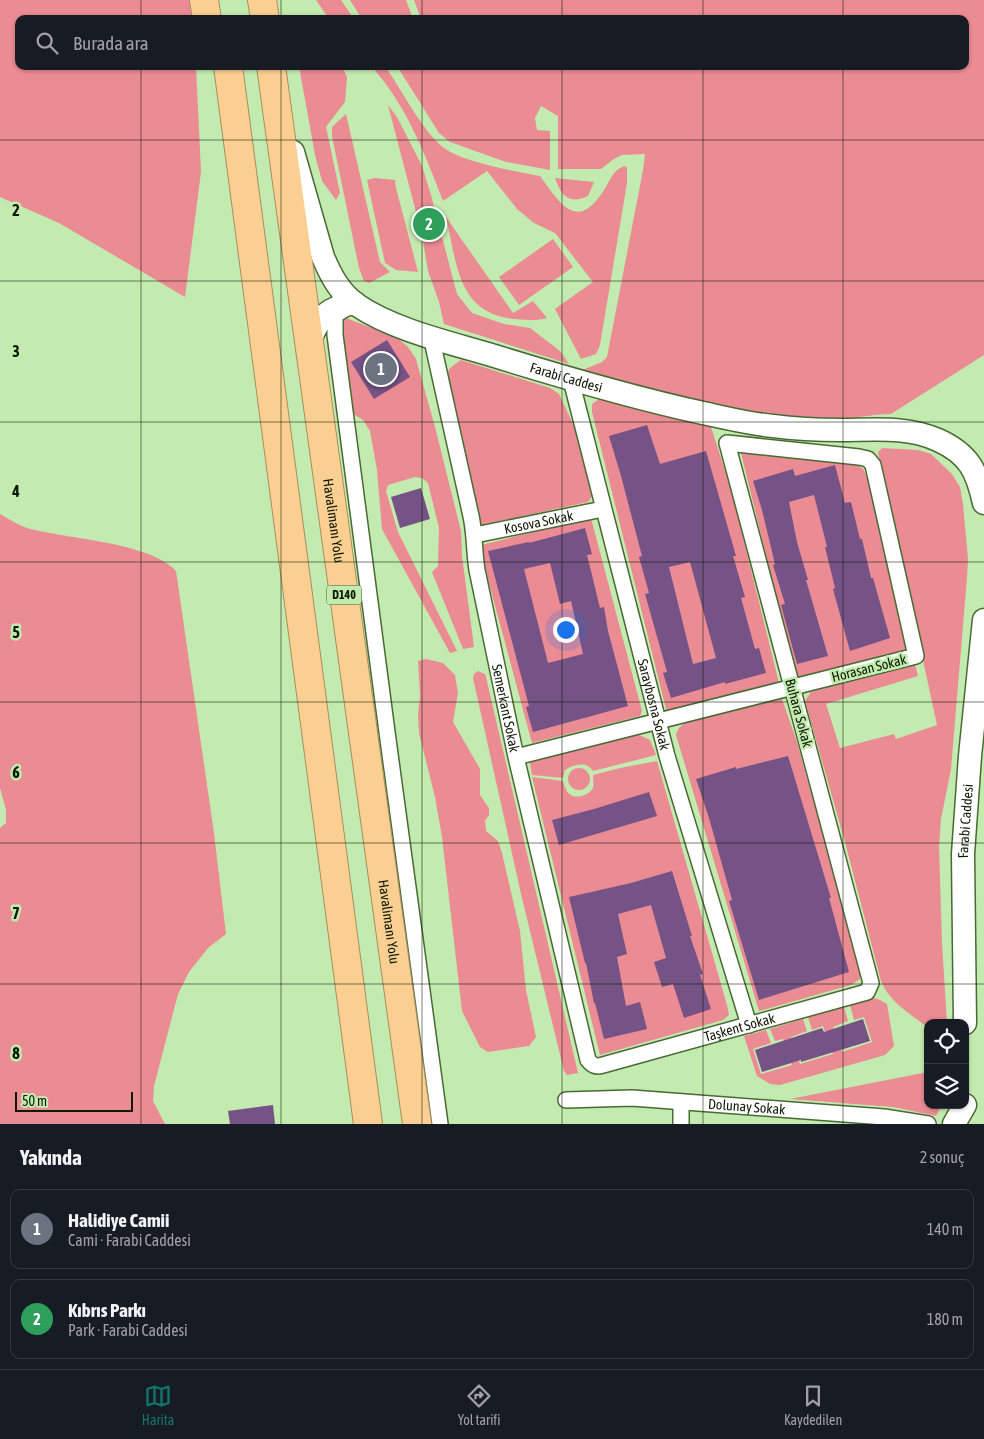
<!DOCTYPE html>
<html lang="tr">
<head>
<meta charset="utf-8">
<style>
  :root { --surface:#171b24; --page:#242831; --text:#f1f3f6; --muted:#9ea1a6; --line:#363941; --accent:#0f766e }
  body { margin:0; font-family:"Asap Condensed",sans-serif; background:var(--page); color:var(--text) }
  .controls { position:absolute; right:15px; bottom:15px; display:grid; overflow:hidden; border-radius:10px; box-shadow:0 1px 4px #0004 }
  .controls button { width:45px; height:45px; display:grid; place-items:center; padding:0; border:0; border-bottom:1px solid var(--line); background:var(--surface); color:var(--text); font:25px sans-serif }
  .scale { position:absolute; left:15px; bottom:12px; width:118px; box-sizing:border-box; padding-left:5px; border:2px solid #0c1904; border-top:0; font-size:14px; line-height:18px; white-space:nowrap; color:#0c1904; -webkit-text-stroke:4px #c4ebaf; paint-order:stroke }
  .you { position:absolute; left:565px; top:629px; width:18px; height:18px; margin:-12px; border:4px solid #fff; border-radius:50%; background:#1a73e8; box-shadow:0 0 0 8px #1a73e833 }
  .badge { display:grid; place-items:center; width:32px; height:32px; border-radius:50%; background:var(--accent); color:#fff; font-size:16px; font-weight:700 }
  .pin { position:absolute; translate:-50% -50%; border:2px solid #fff; box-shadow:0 1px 5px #0006 }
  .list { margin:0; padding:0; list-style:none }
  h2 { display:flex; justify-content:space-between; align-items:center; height:65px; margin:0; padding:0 20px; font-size:21px }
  h2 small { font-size:16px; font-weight:400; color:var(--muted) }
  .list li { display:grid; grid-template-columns:32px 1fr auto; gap:15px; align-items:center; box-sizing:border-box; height:80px; margin:0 10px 10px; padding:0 10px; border:1px solid var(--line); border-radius:10px }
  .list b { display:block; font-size:19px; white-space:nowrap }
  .list p { margin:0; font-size:16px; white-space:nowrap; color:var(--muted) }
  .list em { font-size:16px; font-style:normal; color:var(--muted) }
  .icon { flex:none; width:28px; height:28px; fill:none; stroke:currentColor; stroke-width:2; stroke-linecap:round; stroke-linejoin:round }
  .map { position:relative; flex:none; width:984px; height:1124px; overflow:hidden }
  .search { position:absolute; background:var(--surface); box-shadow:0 1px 4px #0004; left:15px; right:15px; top:15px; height:55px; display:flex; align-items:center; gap:12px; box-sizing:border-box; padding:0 18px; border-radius:10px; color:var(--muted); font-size:19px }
  .sheet { height:245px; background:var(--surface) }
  nav { display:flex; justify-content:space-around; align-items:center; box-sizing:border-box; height:70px; border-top:1px solid var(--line); background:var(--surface); font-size:14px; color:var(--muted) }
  nav a { display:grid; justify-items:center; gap:2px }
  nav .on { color:var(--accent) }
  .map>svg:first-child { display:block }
  .green { fill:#eb8b93 }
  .building { fill:#765386; fill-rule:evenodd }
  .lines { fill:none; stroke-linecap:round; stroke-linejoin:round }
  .street-casing { stroke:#486a34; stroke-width:18 }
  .secondary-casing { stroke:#486a34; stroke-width:25 }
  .highway-casing { stroke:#a78f60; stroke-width:30 }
  .street { stroke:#fff; stroke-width:15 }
  .secondary { stroke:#fff; stroke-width:22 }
  .highway { stroke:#fbcf91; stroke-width:28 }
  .grid { fill:none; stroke:#0c1904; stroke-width:1; stroke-opacity:0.55 }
  .labels { text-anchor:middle; stroke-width:5; stroke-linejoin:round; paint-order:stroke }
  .shield { fill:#c4ebaf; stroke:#435837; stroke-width:1 }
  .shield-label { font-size:12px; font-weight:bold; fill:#0c1904 }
  .street-label { font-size:14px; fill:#0c1904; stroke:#c4ebaf }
  .grid-label { font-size:16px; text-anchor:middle; font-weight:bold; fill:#0c1904; stroke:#c4ebaf; stroke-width:5; stroke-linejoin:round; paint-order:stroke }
</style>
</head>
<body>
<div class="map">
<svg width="984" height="1124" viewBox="0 0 984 1124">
  <rect width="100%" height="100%" fill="#c4ebaf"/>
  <g class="green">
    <path d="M0 0H191L194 19H19V66H196L201 172 185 297 59 223 0 197Z"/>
    <path d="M316 0H341L354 19H329Z"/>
    <path d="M350 0H406L413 19H362Z"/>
    <path d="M414 0H984V355L891 414C868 414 846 421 822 420 739 417 660 392 580 371L602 362 607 357 643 170 645 154 622 155 614 159 601 169H558V116L541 106 535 118 537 130 550 131V170L506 162 450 142 439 133 397 66H965V19H421Z"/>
    <path d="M299 66H342L347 77 345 102 326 127 340 193 336 200 322 181 315 155Z"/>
    <path d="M371 66H385C401 89 423 132 444 148 465 163 515 171 540 176 563 208 579 233 607 185 611 177 616 168 625 166L627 168V183L600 345 596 354 581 359 555 309 593 282 555 233 534 223 517 209 487 171 443 201C424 152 407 106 371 66Z"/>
    <path d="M388 105 397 117 422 166 431 195 457 294 472 313 504 324 530 328 560 351 569 364 444 324 439 302 428 271 422 235Z"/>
    <path d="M346 114 380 262 390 272 369 283 364 281 359 268 332 136V127Z"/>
    <path d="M375 178 395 180 396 188 418 272 396 270 385 263 367 180Z"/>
    <path d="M555 178 594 182 588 196C568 205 561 195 555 178Z"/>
    <path d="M446 217 513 313 533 301 547 318C537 321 526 320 515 319 457 314 457 263 446 217Z"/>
    <path d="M553 239 573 267 519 305 499 277Z"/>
    <path d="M338 315 396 337 408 347 416 359 435 427 461 531 462 556 474 647 463 649 432 572 438 566 439 528 428 483 422 478 415 477 388 485 386 491 398 532 457 651 450 653 382 529 377 470 370 431 363 420 350 412Z"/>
    <path d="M461 360 550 388 559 394 579 437 592 496 588 502 481 525 447 382C446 369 451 367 461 360Z"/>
    <path d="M599 399 711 427 731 489 779 683 667 713 592 412V404Z"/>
    <path d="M882 448 918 450 931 454 952 474 960 487 963 504 968 559 967 578 951 769 941 819 939 847 942 943 947 1023H928V1028C910 1013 890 1003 881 981L845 842 805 701 811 692 915 664 918 676 826 704 840 748 894 734 896 739 937 725 878 452Z"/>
    <path d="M741 453 858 465 864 470 869 483 907 651 796 677Z"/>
    <path d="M0 514C9 519 18 525 27 528 66 539 150 542 176 571L214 833 226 934 208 948 189 972 178 994 154 1086 153 1101 165 1124H0V828L6 823V810L0 788Z"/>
    <path d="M591 518 642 711 640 716 532 743 480 550 481 545Z"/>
    <path d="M426 659 443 663 455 675 458 693 453 722 480 769V795L489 808V815L485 821 486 831 498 841 502 853 520 931 526 990 536 1037 529 1046 488 1052 480 1047 462 1011 442 837 435 797 419 733 418 715 420 696 418 661Z"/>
    <path d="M478 671 485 674 486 677 578 1073 567 1075 564 1071 521 894 473 678 474 674Z"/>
    <path d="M782 699 797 742 860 969V979L851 985 759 1011 676 735C678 727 682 725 689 721Z"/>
    <path d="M629 735H639L650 740 656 755 593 771C587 761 574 764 565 770L563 778 532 775 530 762 532 759Z"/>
    <path d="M657 761 727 1005 729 1015 723 1020 600 1055 532 777 563 781C564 785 566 790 568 793 574 800 589 796 593 788 594 784 593 779 593 775L620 768Z"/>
    <circle cx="579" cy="779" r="11"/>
    <path d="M874 998 880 1000 887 1004 894 1046 885 1055 780 1085 770 1084 757 1076 744 1036 766 1030 771 1043 753 1049 761 1074 792 1065 783 1039 775 1041 770 1029 803 1019 807 1031 791 1037 800 1064 833 1054 823 1026 812 1030 808 1017 844 1007 848 1021 833 1027 842 1052 872 1042 864 1017 854 1020 850 1005Z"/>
    <path d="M928 1072V1105H942L936 1116 893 1107 790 1099Z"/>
  </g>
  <g class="building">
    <path d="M387 340 410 377 374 399 351 362Z"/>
    <path d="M647 425 660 464 706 451 736 556H733L745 597 741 598 755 649 759 648 766 673 725 684V682L671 698 663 673 667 672 645 594 649 593 639 557 642 556 621 476 609 436ZM690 562 716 658 693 664 669 567Z"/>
    <path d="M835 465 845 503 851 502 860 539H862L871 578H873L890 638 850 651 833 589 835 588 825 547H827L814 495 789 502 797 542 808 580H806L828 656 797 664 781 605 785 604 773 565 775 564 762 510 753 481 793 469 795 476Z"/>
    <path d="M421 488 430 519 400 528 391 497Z"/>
    <path d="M585 528 592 554 587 555 600 608 604 607 608 631 628 706 533 732 526 707 529 706 488 551 529 542V543ZM550 563 560 604 571 601 583 654 548 663 524 569Z"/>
    <path d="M788 756 831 898H829L849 972 759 1000 729 901 732 900 709 818 696 779 736 767V769Z"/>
    <path d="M649 792 657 816 559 845 552 820 594 809Z"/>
    <path d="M672 871 692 936H690L703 974 700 975 711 1009 684 1018 673 984 662 987 654 962 666 958 651 905 618 914 627 954 617 957 626 1006 640 1002 647 1029 604 1039 595 1003H594L586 963H585L569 897 631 883Z"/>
    <path d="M863 1019 870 1041 801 1062V1060L762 1072 755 1050 822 1028 824 1032Z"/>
    <path d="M273 1105 275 1124H230L228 1111Z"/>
  </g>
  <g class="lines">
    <g class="street-casing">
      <g id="street">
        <path d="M345 309 335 315V335L387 732 440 1124"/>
        <path id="s1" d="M431 336 471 516C475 534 474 552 477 570L516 757 588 1060C593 1066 596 1067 603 1065L867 992 871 983 727 443 859 457 868 459 873 465 916 656 516 757"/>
        <path id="s2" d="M571 380 667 756 749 1025"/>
        <path id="s3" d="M475 535 603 509"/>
        <path id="s4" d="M566 1100 632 1098 884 1117 928 1124"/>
        <path d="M681 1124V1102"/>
      </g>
    </g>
    <g class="secondary-casing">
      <g id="secondary">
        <path id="s5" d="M293 152 323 257C331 276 340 293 357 305 392 329 447 342 488 354 559 376 630 397 703 413 726 418 750 424 773 426 796 429 819 430 841 430 874 430 907 426 938 440 969 454 977 471 984 503"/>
        <path d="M309 342C320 316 327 307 355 303"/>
        <path id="s6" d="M965 1023 963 854 970 756 984 620"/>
        <path d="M954 1124 965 1105"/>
      </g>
    </g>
    <g class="highway-casing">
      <g id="highway">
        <path d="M204 0 207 19"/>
        <path d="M262 0 265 19"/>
        <path d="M228 66 368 1124"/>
        <path id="s7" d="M271 66 417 1124"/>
      </g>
    </g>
    <use href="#street" class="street"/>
    <use href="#secondary" class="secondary"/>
    <use href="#highway" class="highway"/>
  </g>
  <path class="grid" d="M141 0V19M281 0V19M422 0V19M562 0V19M703 0V19M843 0V19M141 66V1124M281 66V1124M422 66V1124M562 66V1124M703 66V1124M843 66V1124M0 140H984M0 281H984M0 422H984M0 562H984M0 702H984M0 843H984M0 984H984"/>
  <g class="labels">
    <rect class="shield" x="326.5" y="585.5" width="35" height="19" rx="4"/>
    <g class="shield-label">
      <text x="344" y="599">D140</text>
    </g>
    <g class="street-label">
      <text dy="5" stroke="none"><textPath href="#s5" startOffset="391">Farabi Caddesi</textPath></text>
      <text dy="5" stroke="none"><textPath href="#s7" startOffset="459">Havalimanı Yolu</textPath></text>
      <text dy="5" stroke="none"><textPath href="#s3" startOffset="65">Kosova Sokak</textPath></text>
      <text transform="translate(869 668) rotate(-14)" y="5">Horasan Sokak</text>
      <text dy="5" stroke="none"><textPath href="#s2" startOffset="335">Saraybosna Sokak</textPath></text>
      <text dy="5" stroke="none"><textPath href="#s1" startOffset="380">Semerkant Sokak</textPath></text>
      <text transform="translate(799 713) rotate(75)" y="5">Buhara Sokak</text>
      <text dy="5" stroke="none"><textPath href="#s6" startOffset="202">Farabi Caddesi</textPath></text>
      <text dy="5" stroke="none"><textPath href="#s7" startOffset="864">Havalimanı Yolu</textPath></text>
      <text dy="5" stroke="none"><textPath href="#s1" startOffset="900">Taşkent Sokak</textPath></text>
      <text dy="5" stroke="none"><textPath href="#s4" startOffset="181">Dolunay Sokak</textPath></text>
    </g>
  </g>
  <g class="grid-label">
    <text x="16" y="216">2</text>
    <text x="16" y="357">3</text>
    <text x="16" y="497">4</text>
    <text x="16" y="638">5</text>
    <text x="16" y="778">6</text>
    <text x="16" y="919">7</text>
    <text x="16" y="1059">8</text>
  </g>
</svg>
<div class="controls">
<button><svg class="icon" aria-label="locate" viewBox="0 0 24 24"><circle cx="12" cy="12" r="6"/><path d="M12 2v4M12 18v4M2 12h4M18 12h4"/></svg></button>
<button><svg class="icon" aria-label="layers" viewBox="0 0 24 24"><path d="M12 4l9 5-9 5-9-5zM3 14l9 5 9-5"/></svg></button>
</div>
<div class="scale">50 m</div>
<div class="you"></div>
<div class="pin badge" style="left:381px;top:369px;background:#6b7280">1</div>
<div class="pin badge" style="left:429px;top:224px;background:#2e9e5b">2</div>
<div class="search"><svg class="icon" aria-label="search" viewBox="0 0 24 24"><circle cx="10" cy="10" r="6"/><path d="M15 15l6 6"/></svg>Burada ara</div>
</div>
<section class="sheet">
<h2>Yakında<small>2 sonuç</small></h2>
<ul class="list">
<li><span class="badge" style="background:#6b7280">1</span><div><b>Halidiye Camii</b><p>Cami · Farabi Caddesi</p></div><em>140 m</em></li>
<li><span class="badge" style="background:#2e9e5b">2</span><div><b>Kıbrıs Parkı</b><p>Park · Farabi Caddesi</p></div><em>180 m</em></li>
</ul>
</section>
<nav>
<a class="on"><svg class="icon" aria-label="map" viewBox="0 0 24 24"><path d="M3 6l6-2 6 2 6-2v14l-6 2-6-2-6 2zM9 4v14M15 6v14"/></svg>Harita</a>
<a><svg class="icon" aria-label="directions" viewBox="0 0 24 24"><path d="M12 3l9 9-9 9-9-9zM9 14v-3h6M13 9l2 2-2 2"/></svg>Yol tarifi</a>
<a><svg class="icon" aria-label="saved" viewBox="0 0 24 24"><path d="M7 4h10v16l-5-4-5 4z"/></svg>Kaydedilen</a>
</nav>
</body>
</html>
